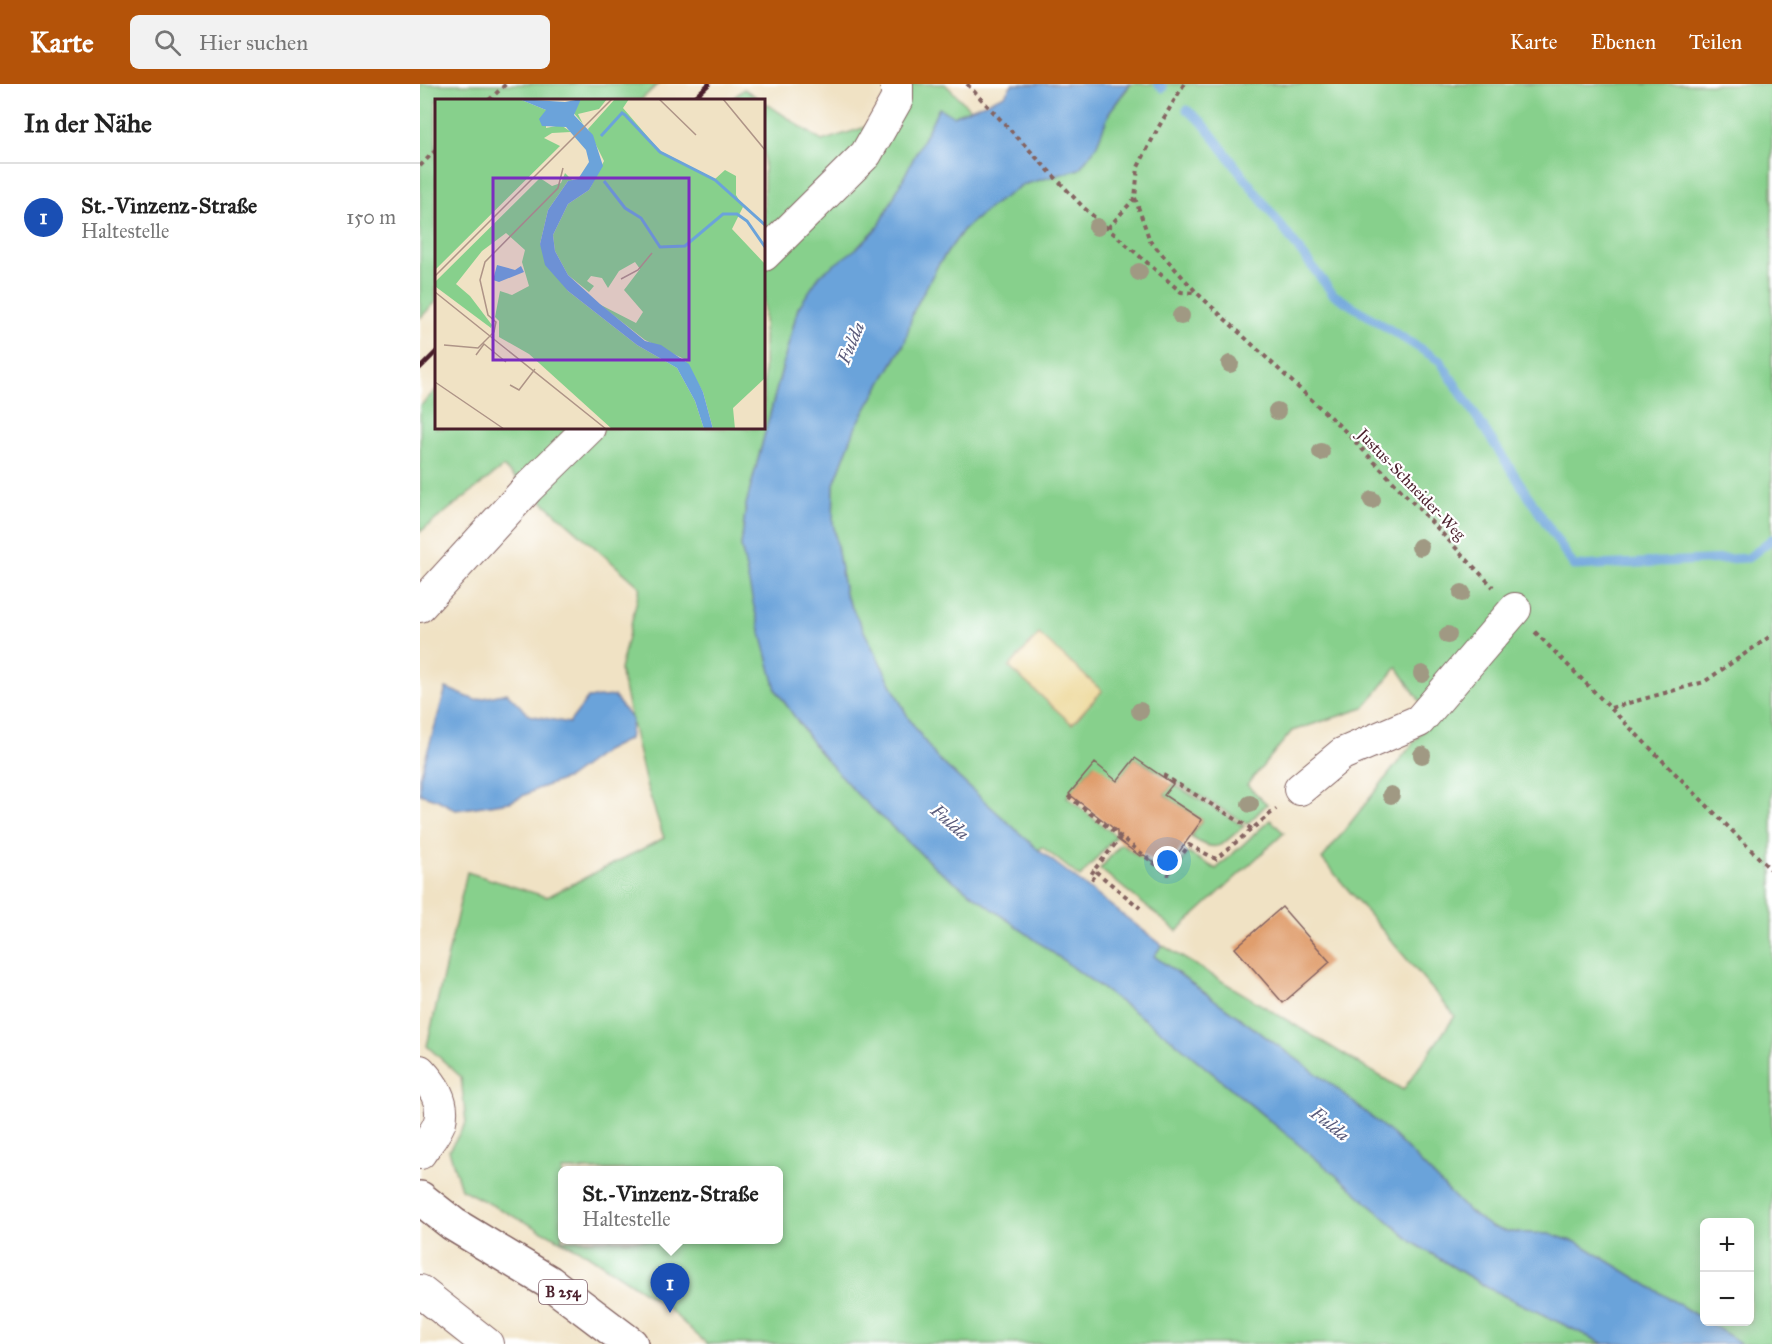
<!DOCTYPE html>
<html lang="de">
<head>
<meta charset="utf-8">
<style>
  :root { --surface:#fff; --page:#f2f2f2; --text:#222; --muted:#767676; --line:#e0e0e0; --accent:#b45309 }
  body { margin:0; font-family:"IM FELL Great Primer",serif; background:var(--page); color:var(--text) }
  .controls { position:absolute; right:18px; bottom:18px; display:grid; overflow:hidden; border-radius:9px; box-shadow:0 3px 15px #0003 }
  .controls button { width:54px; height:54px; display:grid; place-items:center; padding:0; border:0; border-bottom:2px solid var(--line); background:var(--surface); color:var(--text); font:30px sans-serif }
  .you { position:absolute; left:748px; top:777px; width:21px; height:21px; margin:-15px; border:4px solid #fff; border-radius:50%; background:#1a73e8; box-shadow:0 0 0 9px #1a73e833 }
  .badge { display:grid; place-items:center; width:39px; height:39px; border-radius:50%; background:var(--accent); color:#fff; font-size:20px; font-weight:700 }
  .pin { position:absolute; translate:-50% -50px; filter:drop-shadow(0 2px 3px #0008) }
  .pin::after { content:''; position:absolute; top:32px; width:21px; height:18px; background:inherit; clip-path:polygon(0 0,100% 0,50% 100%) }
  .popup { position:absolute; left:138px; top:1082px; width:225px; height:78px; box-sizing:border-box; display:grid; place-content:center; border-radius:9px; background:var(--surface); filter:drop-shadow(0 2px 4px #0005); font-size:20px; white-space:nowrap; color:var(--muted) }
  .popup b { font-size:22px; color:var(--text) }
  .popup::after { content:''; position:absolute; left:50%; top:100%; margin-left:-12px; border:12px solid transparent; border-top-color:var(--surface) }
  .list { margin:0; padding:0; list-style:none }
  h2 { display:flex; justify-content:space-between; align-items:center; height:78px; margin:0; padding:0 24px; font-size:26px }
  h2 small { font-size:20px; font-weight:400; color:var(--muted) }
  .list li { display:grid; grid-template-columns:39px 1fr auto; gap:18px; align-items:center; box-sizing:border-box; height:108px; padding:0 24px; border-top:2px solid var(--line) }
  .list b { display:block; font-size:22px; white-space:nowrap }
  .list p { margin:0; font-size:20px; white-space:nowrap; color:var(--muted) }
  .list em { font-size:20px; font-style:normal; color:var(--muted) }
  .icon { flex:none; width:33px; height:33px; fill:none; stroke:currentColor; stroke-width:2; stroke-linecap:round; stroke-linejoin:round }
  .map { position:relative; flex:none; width:1352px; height:1260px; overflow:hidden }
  header { display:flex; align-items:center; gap:36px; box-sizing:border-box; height:84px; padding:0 30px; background:var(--accent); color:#fff }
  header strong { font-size:28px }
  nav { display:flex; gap:33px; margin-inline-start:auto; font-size:21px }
  .search { width:420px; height:54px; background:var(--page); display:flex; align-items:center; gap:15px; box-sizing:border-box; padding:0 21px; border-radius:9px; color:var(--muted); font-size:22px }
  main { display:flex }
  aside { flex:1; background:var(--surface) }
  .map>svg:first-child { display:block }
  .green { fill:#87d08c; stroke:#68785c; stroke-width:1.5; fill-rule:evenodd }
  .sand { fill:#eeda9e; stroke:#9c7c64; stroke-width:1.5 }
  .water { fill:#6ba3da; stroke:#5a6182; stroke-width:1.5 }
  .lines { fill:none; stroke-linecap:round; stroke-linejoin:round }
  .stream { stroke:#6ba3da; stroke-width:9 }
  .building { fill:#e09e6d }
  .minor-casing { stroke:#846361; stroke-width:34 }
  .major-casing { stroke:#846361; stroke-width:36 }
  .path { stroke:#846361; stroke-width:4; stroke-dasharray:4.5 4.5; stroke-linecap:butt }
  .minor { stroke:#fff; stroke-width:32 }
  .major { stroke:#fff; stroke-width:33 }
  .rail { stroke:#4a1f2b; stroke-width:4.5 }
  .tree { fill:#a09983 }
  .labels { text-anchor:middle; stroke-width:4.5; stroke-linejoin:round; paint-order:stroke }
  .shield { fill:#fff; stroke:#80626b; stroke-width:1.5 }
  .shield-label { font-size:15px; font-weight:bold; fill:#4a1f2b }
  .street-label { font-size:16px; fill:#4a1f2b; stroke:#fff }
  .water-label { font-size:18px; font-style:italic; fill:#595a7a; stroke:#fff }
  .inset-river { fill:none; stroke:#6ba3da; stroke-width:3 }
  .inset-road { fill:none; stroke:#ae9487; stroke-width:1.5 }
  .view { fill:#7b2cbf; fill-opacity:0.15; stroke:#7b2cbf; stroke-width:3 }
  .inset-edge { fill:none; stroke:#4a1f2b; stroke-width:3 }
</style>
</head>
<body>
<header>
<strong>Karte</strong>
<div class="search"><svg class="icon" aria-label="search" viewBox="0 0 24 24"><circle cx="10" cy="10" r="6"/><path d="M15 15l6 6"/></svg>Hier suchen</div>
<nav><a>Karte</a><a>Ebenen</a><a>Teilen</a></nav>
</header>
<main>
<aside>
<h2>In der Nähe<small></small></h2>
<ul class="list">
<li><span class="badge" style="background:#1a4fb4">1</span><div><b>St.-Vinzenz-Straße</b><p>Haltestelle</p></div><em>150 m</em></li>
</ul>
</aside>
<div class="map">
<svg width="1352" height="1260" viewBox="0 0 1352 1260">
  <rect width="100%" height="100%" fill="#fff"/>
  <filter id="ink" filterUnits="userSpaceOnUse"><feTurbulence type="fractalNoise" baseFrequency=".0167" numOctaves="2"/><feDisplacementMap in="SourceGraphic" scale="12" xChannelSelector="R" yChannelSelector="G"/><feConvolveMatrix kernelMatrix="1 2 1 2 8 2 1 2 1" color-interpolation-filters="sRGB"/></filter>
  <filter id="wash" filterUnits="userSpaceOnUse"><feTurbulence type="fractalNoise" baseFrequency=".008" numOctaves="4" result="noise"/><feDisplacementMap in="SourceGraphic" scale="24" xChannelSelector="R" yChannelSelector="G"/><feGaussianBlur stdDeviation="1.35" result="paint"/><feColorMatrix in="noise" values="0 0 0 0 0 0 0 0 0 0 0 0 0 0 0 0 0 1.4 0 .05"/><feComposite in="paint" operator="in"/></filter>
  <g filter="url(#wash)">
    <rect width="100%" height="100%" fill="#f0e2c4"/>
    <g class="green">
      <path d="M0 0H238L221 16H16V218L0 234Z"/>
      <path d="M483 0H525L550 25 533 32 519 24 459 142 378 224 326 421 321 462 356 606 397 665 438 711 516 784 749 953 930 1103 992 1158 1068 1204 1184 1260H287L244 1221 167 1170 41 1105 29 1066 46 1039 41 993 7 962 47 788 127 813 244 754 226 700 200 586 220 503 83 383 0 448V322L16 306V344H344V18L402 57 465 37ZM142 1086H358V1156H142Z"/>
      <path d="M711 0H1352V1260H1320L1287 1238H1330V1138H1284V1236L1159 1159 1129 1150 1088 1148 1071 1143 1048 1127 974 1052 915 1003 734 872 742 861 983 1006 1035 932 902 775 1012 635 977 583 944 624 872 647 827 701 847 720 827 740 715 674 697 697 674 680 647 713 696 752 660 793 622 763 619 766 616 764 516 673 489 635 425 510 413 438 414 400 436 341 483 262 493 228 518 181 544 145 569 124 602 101 659 85 676 63 690 27Z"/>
      <path d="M324 5 341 16H311Z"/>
      <path d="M753 700 824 742C800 761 799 771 771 753L782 736 744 711Z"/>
      <path d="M850 736 864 749 757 847 680 785 701 760 748 793 768 769 796 785Z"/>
    </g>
    <path class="sand" d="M619 550 682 607 652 640 589 583Z"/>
    <g class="water">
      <path d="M592 0H710L690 27 676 63 659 85 602 101 569 124 544 145 518 181 493 228 485 258 436 342 414 400 413 438 425 510 489 635 516 673 616 764 742 861 734 872 915 1003 974 1052 1048 1127 1071 1143 1088 1148 1129 1150 1159 1159 1315 1255 1320 1260H1184L1068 1204 992 1158 930 1103 749 953 516 784 438 711 397 665 356 606 334 523 321 462 326 421 378 224 400 191 437 164 459 142 519 24 533 32 585 11Z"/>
      <path d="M26 604 55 616 87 609 109 631 149 639 168 614 194 612 212 636 209 655 185 667 148 694 117 705 90 718 36 726 18 716 0 710V693Z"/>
    </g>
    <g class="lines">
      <g class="stream">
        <path d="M738 0 743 4"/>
        <path d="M767 26 782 38 913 210 1020 277 1154 482 1328 474 1352 455"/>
      </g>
    </g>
    <g id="blocks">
      <g class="building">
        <path d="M715 674 753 700 744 711 782 736 746 786 724 771 720 772 697 755V747L649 710 675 679 697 697Z"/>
        <path d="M862 823 910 878 863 919 815 864Z"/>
      </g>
    </g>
  </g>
  <g filter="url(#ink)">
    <use href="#blocks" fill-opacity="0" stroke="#846361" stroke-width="1.5"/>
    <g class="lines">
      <g class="minor-casing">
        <g id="minor">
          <path d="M344 171 446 70 477 15V0"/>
          <path d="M0 522 108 404 169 344"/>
          <path d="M880 705 922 670 999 637 1095 525"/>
          <path d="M0 987C12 1000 25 1017 20 1037 17 1048 6 1060 0 1069"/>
          <path d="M0 1207 67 1260"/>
        </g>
      </g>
      <g class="major-casing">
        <path id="major" d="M0 1114 33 1140 129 1198 211 1260"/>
      </g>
      <g class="path">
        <path d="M547 0 664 124 761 208 776 209"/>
        <path d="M764 0 738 44 718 83 715 114 730 157 777 209 925 347 1073 503"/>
        <path d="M69 16 86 0"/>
        <path d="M0 82 16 66"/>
        <path d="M688 144 715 114"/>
        <path d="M1115 548 1352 787"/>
        <path d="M1191 624 1284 598 1352 551"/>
        <path d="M743 691 832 745"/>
        <path d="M648 712 748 790 769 761 796 775 856 725"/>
        <path d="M701 753 674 786 720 824"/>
        <path d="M674 786 670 792 674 795"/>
      </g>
      <use href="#minor" class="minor"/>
      <use href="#major" class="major"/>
      <g class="rail">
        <path d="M272 16 289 0"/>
        <path d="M0 284 16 268"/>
      </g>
    </g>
    <g class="tree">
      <circle cx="677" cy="143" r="9"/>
      <circle cx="719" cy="188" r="9"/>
      <circle cx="761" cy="232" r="9"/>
      <circle cx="810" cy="280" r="9"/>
      <circle cx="857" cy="327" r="9"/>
      <circle cx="901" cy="368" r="9"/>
      <circle cx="952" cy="416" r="9"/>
      <circle cx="1000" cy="463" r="9"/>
      <circle cx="1042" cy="509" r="9"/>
      <circle cx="1028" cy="551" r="9"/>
      <circle cx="1002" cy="590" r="9"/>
      <circle cx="720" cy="627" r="9"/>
      <circle cx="1002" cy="671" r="9"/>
      <circle cx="971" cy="711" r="9"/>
      <circle cx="830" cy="720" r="9"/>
    </g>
  </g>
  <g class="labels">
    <rect class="shield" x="119" y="1196" width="48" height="24" rx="4.5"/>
    <g class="shield-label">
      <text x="143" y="1213">B 254</text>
    </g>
    <g class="street-label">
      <text transform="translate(992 400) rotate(46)" y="6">Justus-Schneider-Weg</text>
    </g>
    <g class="water-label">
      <text transform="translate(431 259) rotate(-68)" y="6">Fulda</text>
      <text transform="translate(530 738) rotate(41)" y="6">Fulda</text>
      <text transform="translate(910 1040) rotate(38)" y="6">Fulda</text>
    </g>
  </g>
  <g transform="translate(15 15)">
    <rect width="330" height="330" fill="#f0e2c4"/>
    <path d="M0 0H84L111 11V29L126 26 136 33 117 34 109 39 125 47 0 171ZM146 0H172L164 10 143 15 148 25 138 13ZM180 0H194L188 9 225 52 280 80 290 71 301 77V96L308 108 297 130 330 165V279L298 309 300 330H278L268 293 249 260 210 241 164 205 201 224 208 213 189 191 205 170 200 163 184 172 173 189 167 179 156 177 152 182 159 187 154 193 133 176 120 152 118 136 133 105 154 91 169 62 153 30ZM130 74 138 82H133L113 111 105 145 133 192 202 246 242 269 260 302 269 330H177L94 255 64 238V222L60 218 65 192 77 196 94 187 87 163 90 151 71 134 47 152 21 185 35 197 57 226 56 229 1 188 0 183 105 79 117 87 126 84Z" fill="#87d08c"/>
    <path d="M84 0 130 3 146 0 139 16 158 36 168 67 154 91 133 105 118 136 120 152 133 176 165 205 210 242 226 246 254 265 268 293 278 330H269L260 302 242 269 202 246 133 192 110 166 105 145 113 111 133 82 143 80 154 63 151 51 131 28 107 27 104 20 111 11ZM62 166 80 171 86 167 89 173 64 183 58 181Z" fill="#6ba3da"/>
    <path class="inset-river" d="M166 37 187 14 190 16 225 53 280 81 330 126M169 82 190 109 206 119 225 148 250 147 288 115H302L312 122 330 148"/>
    <path class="inset-road" d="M224 0 261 36M288 0 330 51M0 177 177 0M186 180 203 171 217 154M0 193 171 330M9 246 43 249 59 233 61 223 53 216 45 181 50 163 123 89 128 69M41 256 49 245 71 263M0 283 69 330M75 286 84 291 100 270"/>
    <path class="view" d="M58 79H254V261H58Z"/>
    <rect width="330" height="330" class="inset-edge"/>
  </g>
</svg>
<div class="controls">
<button>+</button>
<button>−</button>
</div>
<div class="you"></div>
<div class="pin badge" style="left:250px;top:1229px;background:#1a4fb4">1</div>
<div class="popup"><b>St.-Vinzenz-Straße</b>Haltestelle</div>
</div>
</main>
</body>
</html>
